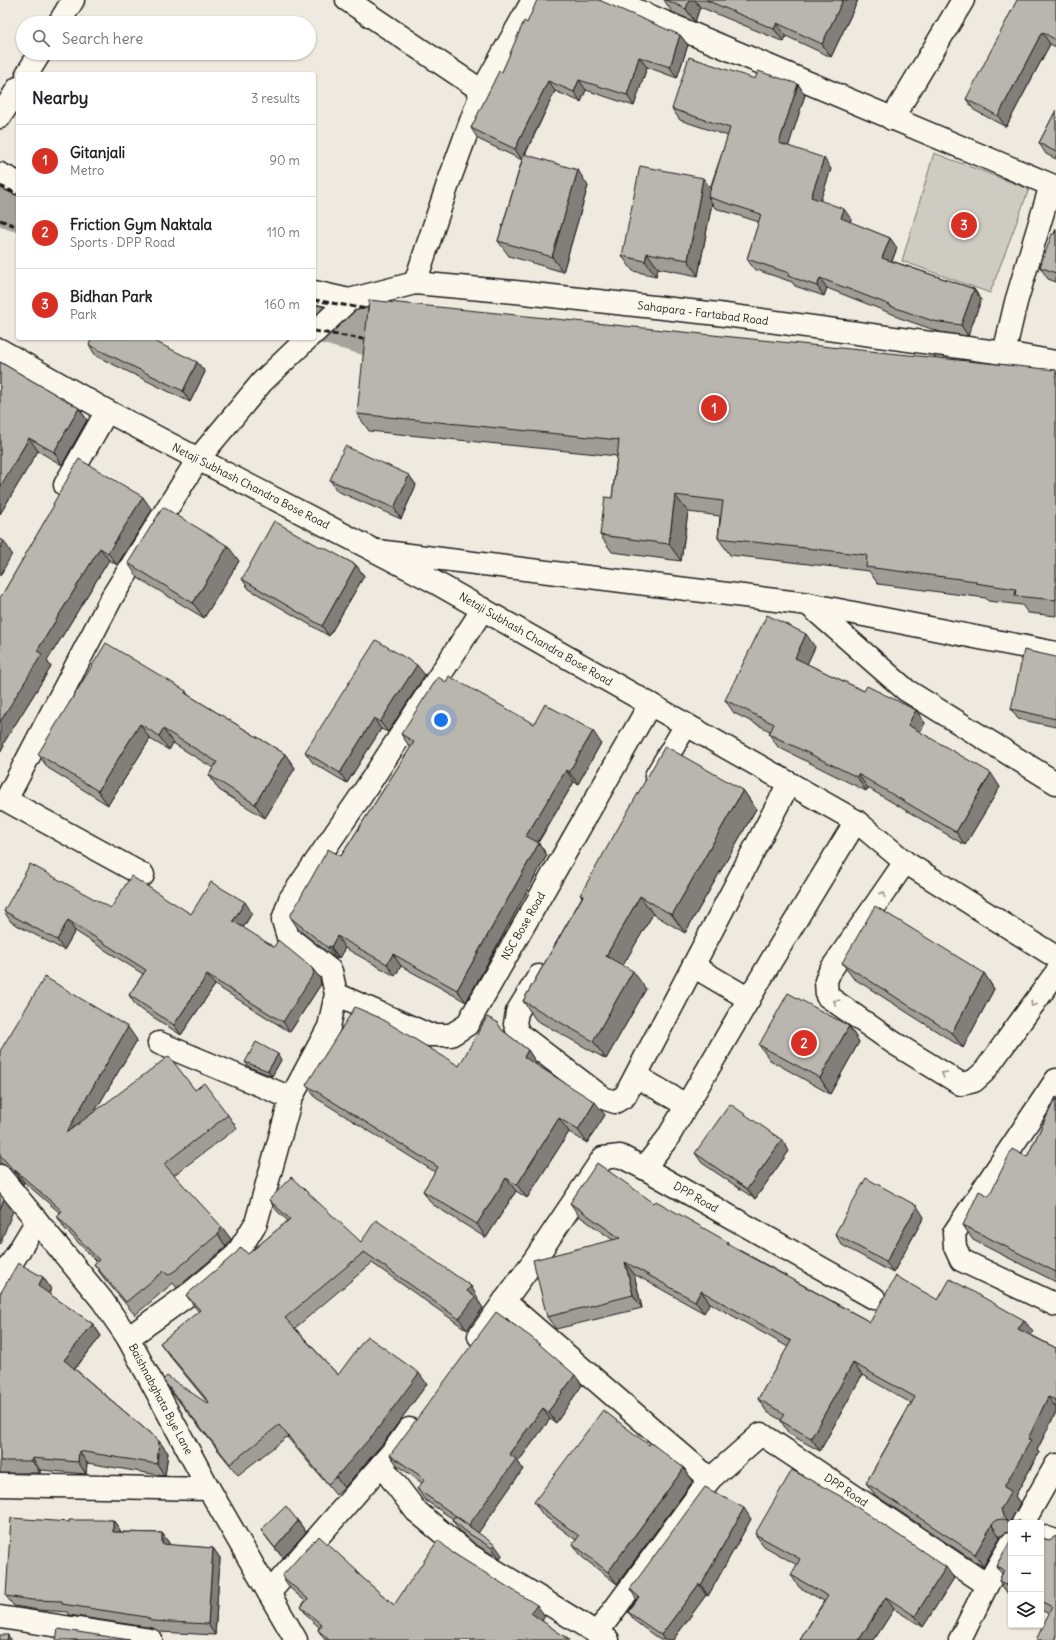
<!DOCTYPE html>
<html lang="en">
<head>
<meta charset="utf-8">
<style>
  :root { --surface:#fff; --page:#f2f2f2; --text:#202124; --muted:#757577; --line:#e0e0e0; --accent:#d93025 }
  body { margin:0; font-family:Delius,sans-serif; background:var(--page); color:var(--text) }
  .controls { position:absolute; right:12px; bottom:12px; display:grid; overflow:hidden; border-radius:4px; box-shadow:0 1px 3px #0004 }
  .controls button { width:36px; height:36px; display:grid; place-items:center; padding:0; border:0; border-bottom:1px solid var(--line); background:var(--surface); color:var(--text); font:20px sans-serif }
  .you { position:absolute; left:441px; top:720px; width:14px; height:14px; margin:-10px; border:3px solid #fff; border-radius:50%; background:#1a73e8; box-shadow:0 0 0 6px #1a73e833 }
  .badge { display:grid; place-items:center; width:26px; height:26px; border-radius:50%; background:var(--accent); color:#fff; font-size:13px; font-weight:700 }
  .pin { position:absolute; translate:-50% -50%; border:2px solid #fff; box-shadow:0 1px 4px #0006 }
  .list { margin:0; padding:0; list-style:none }
  h2 { display:flex; justify-content:space-between; align-items:center; height:52px; margin:0; padding:0 16px; font-size:17px }
  h2 small { font-size:13px; font-weight:400; color:var(--muted) }
  .list li { display:grid; grid-template-columns:26px 1fr auto; gap:12px; align-items:center; box-sizing:border-box; height:72px; padding:0 16px; border-top:1px solid var(--line) }
  .list b { display:block; font-size:15px; white-space:nowrap }
  .list p { margin:0; font-size:13px; white-space:nowrap; color:var(--muted) }
  .list em { font-size:13px; font-style:normal; color:var(--muted) }
  .icon { flex:none; width:22px; height:22px; fill:none; stroke:currentColor; stroke-width:2; stroke-linecap:round; stroke-linejoin:round }
  .map { position:relative; flex:none; width:1056px; height:1640px; overflow:hidden }
  .search { position:absolute; background:var(--surface); box-shadow:0 1px 3px #0004; left:16px; top:16px; width:300px; height:44px; display:flex; align-items:center; gap:10px; box-sizing:border-box; padding:0 14px; border-radius:22px; color:var(--muted); font-size:15px }
  .panel { position:absolute; background:var(--surface); box-shadow:0 1px 3px #0004; left:16px; top:72px; width:300px; height:268px; border-radius:4px }
  .map>svg:first-child { display:block }
  .green { fill:#ceccc2; stroke:#75746f }
  .lines { fill:none; stroke-linecap:round; stroke-linejoin:round }
  .river { stroke:#a6a39d; stroke-width:55 }
  .minor-casing { stroke:#1c1c1c; stroke-width:25 }
  .major-casing { stroke:#1c1c1c; stroke-width:25 }
  .minor { stroke:#fbf7ec; stroke-width:22 }
  .major { stroke:#fbf7ec; stroke-width:22 }
  .rail { stroke:#1c1c1c; stroke-width:3; stroke-dasharray:6 3; stroke-linecap:butt }
  .wall { fill:#9f9d96; stroke:#1c1c1c }
  .shaded-wall { fill:#827f7a; stroke:#1c1c1c }
  .building { fill:#b9b6af; stroke:#1c1c1c }
  .oneway { stroke:#97948e }
  .labels { text-anchor:middle; stroke-width:3.5; stroke-linejoin:round; paint-order:stroke }
  .street-label { font-size:11px; fill:#1c1c1c; stroke:#fbf7ec }
</style>
</head>
<body>
<div class="map">
<svg width="1056" height="1640" viewBox="0 0 1056 1640">
  <rect width="100%" height="100%" fill="#eeeadf"/>
  <filter id="ink" filterUnits="userSpaceOnUse"><feTurbulence type="fractalNoise" baseFrequency=".025" numOctaves="2"/><feDisplacementMap in="SourceGraphic" scale="8" xChannelSelector="R" yChannelSelector="G"/><feConvolveMatrix kernelMatrix="1 2 1 2 8 2 1 2 1" color-interpolation-filters="sRGB"/></filter>
  <g filter="url(#ink)">
    <path class="green" d="M934 153 1029 189 990 293 902 261Z"/>
    <g class="lines">
      <g class="river">
        <path d="M0 194 18 204"/>
        <path d="M314 313 376 330 440 338"/>
      </g>
      <g class="minor-casing">
        <g id="minor">
          <path d="M347 0 482 91"/>
          <path d="M612 0 1051 185 1016 302 1004 353"/>
          <path d="M59 23 73 0"/>
          <path d="M27 74 40 53"/>
          <path d="M0 117 18 88"/>
          <path d="M892 119 963 0"/>
          <path d="M0 174 18 183"/>
          <path d="M415 283 449 181 482 91 533 0"/>
          <path d="M314 292 349 300"/>
          <path d="M314 333 349 300 415 283 515 292 718 314 1004 353 1056 362"/>
          <path d="M65 485 107 411"/>
          <path d="M377 551 808 604 1056 653"/>
          <path d="M808 604 906 690 1056 783"/>
          <path d="M656 776 686 725"/>
          <path d="M905 862 830 971 826 981 827 996 894 1043 961 1084 974 1081 984 1072 1056 973"/>
          <path d="M143 875 6 800 112 597 198 459 262 382 308 338"/>
          <path d="M693 966 749 999"/>
          <path d="M539 976 517 1012 515 1024 519 1034 603 1098 615 1102 625 1096 789 783"/>
          <path d="M336 994 429 1035H451L467 1025 650 704"/>
          <path d="M159 1043 291 1098"/>
          <path d="M636 1076 686 1105"/>
          <path d="M1056 1080 954 1233 955 1247 961 1260 1056 1305"/>
          <path d="M644 1168 874 1298"/>
          <path d="M0 1176 102 1300 128 1338 209 1489 296 1640"/>
          <path d="M0 1282 37 1221"/>
          <path d="M504 1301 710 1479 597 1633"/>
          <path d="M479 1336 535 1259 603 1158 620 1156 644 1168 667 1139 771 961 856 821"/>
          <path d="M128 1338 192 1292 236 1255 256 1223 291 1098 329 1027 336 994 331 971 288 937 283 920 290 899 361 796 483 609"/>
          <path d="M381 1465 416 1511 468 1554 608 1640"/>
          <path d="M710 1479 761 1434 987 1585"/>
          <path d="M0 1485 209 1489"/>
          <path d="M1023 1523 1056 1465"/>
          <path d="M1041 1536 1056 1541"/>
          <path d="M269 1593 394 1450 409 1429"/>
          <path d="M0 1617 151 1640"/>
          <path d="M960 1640 987 1585 1011 1544"/>
        </g>
      </g>
      <g class="major-casing">
        <path id="major" d="M0 350 107 411 198 459 431 580 856 821 905 862 1056 957"/>
      </g>
      <use href="#minor" class="minor"/>
      <use href="#major" class="major"/>
      <g class="rail">
        <path d="M0 186 18 194"/>
        <path d="M0 220 18 227"/>
        <path d="M314 300 379 311"/>
        <path d="M314 331 375 341"/>
      </g>
    </g>
    <g class="wall">
      <path d="M664 0H858L831 57 786 36 784 42 700 7 695 22 672 12Z"/>
      <path d="M1056 0V47L1050 44 1006 127 974 110 966 99Z"/>
      <path d="M527 23 680 35 688 45 677 78 647 67 634 106 586 90 581 102 555 91 525 155 588 186 563 272 509 256 498 241 522 160 478 139 471 128 502 72Z"/>
      <path d="M755 79 798 84 805 95 788 147 831 169 820 201 851 219 850 222 890 238 897 248 892 261 974 289 981 300 968 336 940 332 897 317 895 315 827 288 824 296 795 286 792 282 754 269 747 259 759 222 715 208 712 203 698 276 658 268 656 276 633 271 622 256 710 188 728 136 680 120 672 109Z"/>
      <path d="M1056 110V159L1046 154 1039 143Z"/>
      <path d="M1056 229V282L1048 279 1040 267Z"/>
      <path d="M89 345 197 362 205 372 190 402 96 356Z"/>
      <path d="M0 362 79 408 87 420 62 465 38 451 0 514Z"/>
      <path d="M1056 370V616L1028 613 1022 605 988 601 986 598 878 584 869 571 730 555 718 538 720 516 688 512 681 561 612 552 600 535 612 498 617 456 369 431 357 414Z"/>
      <path d="M409 475 416 485 401 519 337 491 330 480Z"/>
      <path d="M53 504 152 510 117 565 109 560 47 661 51 667 3 744 4 746 0 752 2 595 54 506Z"/>
      <path d="M322 548 356 565 364 576 329 636 249 589 242 579Z"/>
      <path d="M239 561 204 618 138 578 128 563Z"/>
      <path d="M815 647 807 664 864 691 916 710 925 723 920 732 1000 787 965 845 868 788 866 791 778 747 769 734 770 731 734 713 725 700Z"/>
      <path d="M1056 657V727L1018 719 1011 709Z"/>
      <path d="M425 675 388 732 381 729 347 783 313 763 305 752Z"/>
      <path d="M446 682 534 724 601 743 578 784 574 782 538 843 547 855 466 1002 401 966 395 976 345 948 339 958 338 957 336 959 299 930 291 918 341 856 411 747 409 746 401 734Z"/>
      <path d="M186 691 188 695 285 754 295 768 265 818 219 790 209 775 213 768 173 743 169 750 150 739 108 805 48 768 38 754Z"/>
      <path d="M743 790 756 809 685 933 653 914 623 965 646 989 606 1059 536 1020 523 1001 582 897 580 895Z"/>
      <path d="M111 908 191 914 252 913 243 928 320 978 321 984 290 1032 215 985 181 1035 136 1006 129 995 143 974 75 931 64 950 11 922 4 911Z"/>
      <path d="M842 963 984 973 994 989 963 1048 853 978Z"/>
      <path d="M849 1026 859 1042 830 1094 770 1060 759 1045Z"/>
      <path d="M503 1031 528 1050 537 1064 536 1065 605 1115 587 1143 569 1132 527 1198 516 1191 486 1238 432 1204 423 1191 435 1172 316 1098 306 1085 459 1066Z"/>
      <path d="M137 1040 95 1111 195 1090 228 1115 237 1128 174 1175 231 1239 226 1247 184 1282 177 1288 173 1283 135 1315 103 1277 94 1264 97 1262 65 1229 57 1216 60 1213 24 1182 23 1185 9 1168 5 1164H0V1051Z"/>
      <path d="M281 1060 272 1076 249 1067 245 1062Z"/>
      <path d="M1056 1097V1282L973 1240 963 1225 1027 1157Z"/>
      <path d="M789 1151 755 1199 702 1163 695 1153Z"/>
      <path d="M269 1200 361 1242 478 1298 477 1299 483 1308 467 1330 372 1263 295 1328 338 1375 427 1384 384 1442 344 1488 336 1495 287 1437 238 1475 172 1393 164 1382 208 1404V1403L168 1354 160 1343 199 1312 194 1306 186 1295 248 1254 288 1221 277 1211Z"/>
      <path d="M570 1203H654L870 1322 938 1300 1033 1332 1031 1335 1056 1348V1412L1037 1450 1039 1453 1015 1496 1020 1503 1010 1521 1014 1522 1020 1521 1021 1523H1011V1524L1010 1522 1011 1526V1532L1005 1533 1000 1537 983 1567 875 1495 866 1483 911 1403 862 1375 820 1451 789 1434 781 1421V1420L767 1412 758 1399 788 1347 710 1303 704 1313 634 1274 642 1308 556 1329 547 1317 613 1240 579 1216Z"/>
      <path d="M924 1217 893 1273 842 1245 835 1234Z"/>
      <path d="M43 1277 51 1289 49 1294 93 1324 101 1336 75 1369 159 1441 168 1453 165 1476 87 1463 86 1474 40 1470V1473H0V1294Z"/>
      <path d="M582 1385 556 1423 550 1419 518 1462 523 1469 478 1533 502 1555 500 1559 475 1544 460 1531 452 1520 453 1519 425 1500 417 1489 422 1483 397 1465 390 1455Z"/>
      <path d="M649 1445 684 1468 693 1481 617 1584 582 1557 573 1544 576 1540 543 1515 534 1502Z"/>
      <path d="M751 1519 708 1596 706 1595 673 1640H660L636 1622 628 1612 637 1600 630 1589Z"/>
      <path d="M113 1520 120 1530V1532L162 1533 169 1543V1545L213 1548 220 1558 215 1635 160 1632 153 1628 69 1615 67 1612 39 1610 14 1606 6 1596 69 1522Z"/>
      <path d="M298 1521 306 1532 283 1558 269 1541 261 1530Z"/>
      <path d="M755 1534 954 1578 923 1627 894 1609 874 1640H800L824 1601 799 1587 791 1575 797 1565 764 1546Z"/>
      <path d="M1041 1538 1049 1540 1056 1640 1049 1614 1041 1610Z"/>
      <path d="M1011 1540V1596L1008 1594 999 1581 1002 1574 996 1566Z"/>
      <path d="M453 1553 545 1616 542 1621 569 1640H325L318 1630 319 1627 309 1618 301 1607 305 1601 290 1588 282 1576 357 1571 360 1576 394 1605Z"/>
    </g>
    <g class="shaded-wall">
      <path d="M689 0H695L700 7 695 22 686 9Z"/>
      <path d="M843 0H858L831 57 822 44Z"/>
      <path d="M777 23 786 36 784 42 774 29Z"/>
      <path d="M1042 32 1050 44 1006 127 998 116Z"/>
      <path d="M680 35 688 45 677 78 670 67Z"/>
      <path d="M639 57 647 67 634 106 627 95Z"/>
      <path d="M579 80 586 90 581 102 574 92Z"/>
      <path d="M548 81 555 91 522 160 515 149Z"/>
      <path d="M798 84 805 95 786 154 779 143Z"/>
      <path d="M824 158 831 169 818 208 811 197Z"/>
      <path d="M578 170 588 186 563 272 552 257Z"/>
      <path d="M703 178 714 193 708 197 712 203 698 276 688 260Z"/>
      <path d="M844 209 851 219 848 229 841 218Z"/>
      <path d="M890 238 897 248 889 268 882 258Z"/>
      <path d="M647 253 658 268 656 276 645 261Z"/>
      <path d="M820 278 827 288 824 296 817 286Z"/>
      <path d="M974 289 981 300 968 336 961 325Z"/>
      <path d="M197 362 205 372 190 402 183 391Z"/>
      <path d="M79 408 87 420 62 465 54 452Z"/>
      <path d="M29 438 38 451 0 514V487Z"/>
      <path d="M409 475 416 485 401 519 394 508Z"/>
      <path d="M675 495 688 512 681 561 669 544Z"/>
      <path d="M143 497 152 510 117 565 108 553Z"/>
      <path d="M4 541 12 554 0 576V548Z"/>
      <path d="M228 546 239 561 204 618 193 603Z"/>
      <path d="M100 548 109 560 47 661 51 667 3 744 4 746 0 752V722L37 651Z"/>
      <path d="M356 565 364 576 329 636 322 626Z"/>
      <path d="M806 634 815 647 804 671 795 658Z"/>
      <path d="M417 665 425 675 388 732 380 722Z"/>
      <path d="M916 710 925 723 917 738 908 725Z"/>
      <path d="M374 718 381 729 347 783 340 773Z"/>
      <path d="M140 724 150 739 108 805 98 791Z"/>
      <path d="M163 729 173 743 169 750 159 736Z"/>
      <path d="M593 731 601 743 578 784 569 772Z"/>
      <path d="M285 754 295 768 265 818 255 804Z"/>
      <path d="M566 770 574 782 534 848 526 836Z"/>
      <path d="M991 773 1000 787 965 845 956 832Z"/>
      <path d="M858 774 868 788 866 791 857 777Z"/>
      <path d="M743 790 756 809 685 933 672 915Z"/>
      <path d="M539 843 547 855 466 1002 457 990Z"/>
      <path d="M640 896 653 914 618 974 606 956Z"/>
      <path d="M245 902 252 913 240 932 233 921Z"/>
      <path d="M68 920 75 931 64 950 57 940Z"/>
      <path d="M337 936 345 948 339 958 331 947Z"/>
      <path d="M329 946 338 957 336 959 328 948Z"/>
      <path d="M393 954 401 966 395 976 387 964Z"/>
      <path d="M312 968 320 978 321 984 290 1032 283 1022Z"/>
      <path d="M633 971 646 989 606 1059 593 1041Z"/>
      <path d="M984 973 994 989 963 1048 952 1033Z"/>
      <path d="M207 975 215 985 181 1035 174 1025Z"/>
      <path d="M849 1026 859 1042 830 1094 820 1078Z"/>
      <path d="M128 1027 137 1040 75 1145 66 1133Z"/>
      <path d="M528 1050 537 1064 533 1071 524 1057Z"/>
      <path d="M278 1054 281 1060 272 1076 268 1071Z"/>
      <path d="M595 1102 605 1115 587 1143 578 1130Z"/>
      <path d="M559 1118 569 1132 527 1198 517 1185Z"/>
      <path d="M782 1140 789 1151 755 1199 747 1189Z"/>
      <path d="M15 1170 24 1182 23 1185 15 1172Z"/>
      <path d="M506 1178 516 1191 486 1238 477 1224Z"/>
      <path d="M4 1199 13 1211 0 1244V1209Z"/>
      <path d="M917 1206 924 1217 893 1273 886 1262Z"/>
      <path d="M222 1227 231 1239 226 1247 218 1234Z"/>
      <path d="M625 1262 634 1274 642 1308 633 1295Z"/>
      <path d="M43 1277 51 1289 46 1298 38 1286Z"/>
      <path d="M471 1286 478 1298 477 1299 483 1308 467 1330 459 1319 467 1291Z"/>
      <path d="M701 1291 710 1303 704 1313 695 1301Z"/>
      <path d="M1024 1320 1033 1332 1027 1342 1018 1329Z"/>
      <path d="M93 1324 101 1336 72 1372 64 1360Z"/>
      <path d="M853 1363 862 1375 820 1451 811 1438Z"/>
      <path d="M419 1373 427 1384 384 1442 344 1488 336 1477Z"/>
      <path d="M575 1375 582 1385 556 1423 548 1412Z"/>
      <path d="M1048 1397 1056 1408V1412L1037 1450 1039 1453 1015 1496 1020 1503 1010 1522 1011 1526 1003 1516 1001 1509 1004 1487Z"/>
      <path d="M543 1408 550 1419 518 1462 523 1469 476 1536 469 1525 509 1454Z"/>
      <path d="M159 1441 168 1453 165 1476 157 1464Z"/>
      <path d="M79 1451 87 1463 86 1474 78 1462Z"/>
      <path d="M32 1458 40 1470V1473L32 1461Z"/>
      <path d="M684 1468 693 1481 617 1584 608 1572Z"/>
      <path d="M744 1508 751 1519 708 1596 701 1585Z"/>
      <path d="M113 1520 120 1530V1542L113 1532Z"/>
      <path d="M298 1521 306 1532 283 1558 275 1548Z"/>
      <path d="M992 1525 1000 1537 983 1567 975 1554Z"/>
      <path d="M162 1533 169 1543V1555L162 1544Z"/>
      <path d="M495 1545 502 1555 500 1559 492 1548Z"/>
      <path d="M213 1548 220 1558 215 1635 208 1624Z"/>
      <path d="M946 1567 954 1578 923 1627 915 1616Z"/>
      <path d="M699 1584 706 1595 673 1640H664L661 1635Z"/>
      <path d="M886 1597 894 1609 874 1640H859Z"/>
      <path d="M537 1605 545 1616 539 1625 531 1613Z"/>
      <path d="M8 1635 11 1640H7Z"/>
    </g>
    <g class="building">
      <path d="M537 0H599L680 35 670 67 639 57 627 95 579 80 574 92 548 81 515 149 471 128 499 71 502 72 524 21 527 23Z"/>
      <path d="M666 0H689L686 9Z"/>
      <path d="M706 0H843L822 44 777 23 774 29Z"/>
      <path d="M1017 0H1056V40L1042 32 998 116 966 99Z"/>
      <path d="M689 57 755 79 758 71 798 84 779 143 824 158 811 197 844 209 841 218 890 238 882 258 974 289 961 325 933 321 890 306V305L820 278 817 286 788 276 789 273 747 259 761 214 708 197 730 128 672 109Z"/>
      <path d="M1056 110V152L1039 143Z"/>
      <path d="M524 154 578 170 552 257 498 241Z"/>
      <path d="M640 166 703 178 688 260 647 253 645 261 622 256Z"/>
      <path d="M1056 229V273L1040 267 1052 234H1054Z"/>
      <path d="M369 300 1056 370V600L1015 596 1016 589 975 583 976 581 866 567 867 555 718 538 723 501 675 495 669 544 600 535 605 497 612 498 619 440 357 414Z"/>
      <path d="M92 338H148L197 362 183 391 89 345Z"/>
      <path d="M0 362 79 408 54 452 29 438 0 487Z"/>
      <path d="M345 446 409 475 394 508 330 480Z"/>
      <path d="M79 459 143 497 108 553 100 548 37 651 42 654 0 722V597L2 595 54 505 53 504Z"/>
      <path d="M163 507 228 546 193 603 128 563Z"/>
      <path d="M274 521 322 548 323 547 356 565 322 626 242 579Z"/>
      <path d="M0 539 4 541 0 548Z"/>
      <path d="M767 615 806 634 795 658 864 691 867 686 916 710 908 725 991 773 956 832 858 774 857 777 769 734 774 724 725 700Z"/>
      <path d="M376 640 417 665 380 722 374 718 340 773 305 752Z"/>
      <path d="M106 643 186 691 185 693 285 754 255 804 209 775 217 762 163 729 159 736 140 724 98 791 38 754Z"/>
      <path d="M1024 650 1056 657V719L1011 709Z"/>
      <path d="M449 676 534 724 545 704 593 731 569 772 566 770 526 836 539 843 457 990 393 954 387 964 337 936 331 947 329 946 328 948 291 918 290 916 328 849 341 856 414 742 401 734 438 677 446 682Z"/>
      <path d="M665 746 743 790 672 915 640 896 606 956 633 971 593 1041 523 1001 583 896 580 895Z"/>
      <path d="M30 864 111 908 131 876 191 914 211 882 245 902 233 921 274 947 278 940 312 968 314 973 283 1022 207 975 174 1025 129 995 146 970 68 920 57 940 4 911Z"/>
      <path d="M875 906 984 973 952 1033 842 963Z"/>
      <path d="M45 977 128 1027 66 1133 169 1056 195 1090 204 1083 228 1115 164 1164 222 1227 218 1234 176 1270 168 1275 164 1271 126 1302 94 1264 99 1260 57 1216 62 1211 15 1170V1172L0 1155V1051Z"/>
      <path d="M788 993 849 1026 820 1078 759 1045Z"/>
      <path d="M355 1007 380 1018 459 1066 487 1017 497 1022 502 1030 528 1050 524 1057 595 1102 578 1130 559 1118 517 1185 506 1178 477 1224 423 1191 438 1167 306 1085Z"/>
      <path d="M256 1042 278 1054 268 1071 245 1062Z"/>
      <path d="M1056 1097V1272L963 1225 979 1191 989 1196 1012 1149 1027 1157Z"/>
      <path d="M730 1104 782 1140 747 1189 695 1153Z"/>
      <path d="M597 1163 654 1203 656 1201 728 1242 727 1244 870 1322 896 1276 938 1300 950 1279 1024 1320 1018 1329 1056 1348V1400L1048 1397 1028 1439 1031 1440 1004 1487 1011 1491 1001 1509 1003 1516 1007 1520 1002 1519 996 1520 992 1525 975 1554 866 1483 915 1397 853 1363 811 1438 781 1421 785 1414 758 1399 791 1341 701 1291 695 1301 625 1262 633 1295 547 1317 533 1260 620 1238 570 1203Z"/>
      <path d="M291 1177 361 1242 376 1220 471 1286 467 1291 475 1297 459 1319 364 1252 285 1318 338 1375 367 1336 419 1373 376 1431 336 1477 328 1484 279 1425 230 1464 163 1380 167 1376 208 1404 209 1402 160 1343 200 1310 186 1295 236 1253 241 1247 248 1254 290 1219 269 1200Z"/>
      <path d="M866 1178 917 1206 886 1262 835 1234Z"/>
      <path d="M0 1194 4 1199 0 1209Z"/>
      <path d="M18 1263 43 1277 38 1286 93 1324 64 1360 159 1441 157 1464 79 1451 78 1462 32 1458V1461H0V1379L1 1378 0 1377V1294Z"/>
      <path d="M496 1312 531 1337 575 1375 548 1412 543 1408 509 1454 516 1459 469 1525 417 1489 425 1479 390 1455Z"/>
      <path d="M603 1410 649 1445 651 1443 684 1468 608 1572 573 1544 579 1536 534 1502Z"/>
      <path d="M792 1470 842 1497 946 1567 915 1616 886 1597 859 1640H800L828 1596 791 1575 800 1559 755 1534Z"/>
      <path d="M705 1487 744 1508 701 1585 699 1584 661 1635 628 1612 639 1597 630 1589Z"/>
      <path d="M286 1506 298 1521 275 1548 261 1530Z"/>
      <path d="M455 1516 495 1545 492 1548 468 1533 452 1520Z"/>
      <path d="M11 1518 69 1522V1520H113V1532L162 1533V1544L213 1548 208 1624 152 1621 146 1617 62 1604V1601L32 1600 6 1596Z"/>
      <path d="M1009 1521 1014 1522 1020 1521V1523H1011Z"/>
      <path d="M319 1536 357 1571 356 1572 394 1605 438 1540 453 1553 537 1605 531 1613 569 1640H329L318 1630 322 1625 301 1607 308 1599 282 1576 314 1540 315 1541Z"/>
      <path d="M1056 1536V1640H1036L1052 1607 1041 1601V1538L1049 1540Z"/>
      <path d="M1011 1540V1587L999 1581 1004 1570 996 1566Z"/>
      <path d="M58 1629 130 1640H56Z"/>
      <path d="M0 1635H8L7 1640H0Z"/>
    </g>
    <defs><path id="oneway-chevron" d="M-2-3.5L2.5 0L-2 3.5" fill="none" stroke-width="1.6" stroke-linecap="round" stroke-linejoin="round"/></defs>
    <g class="oneway">
      <use href="#oneway-chevron" transform="translate(883 894) rotate(-55)"/>
      <use href="#oneway-chevron" transform="translate(836 1002) rotate(-145)"/>
      <use href="#oneway-chevron" transform="translate(1033 1004) rotate(126)"/>
      <use href="#oneway-chevron" transform="translate(944 1074) rotate(-148)"/>
    </g>
  </g>
  <g class="labels">
    <g class="street-label">
      <text transform="translate(703 313) rotate(7)" y="4">Sahapara - Fartabad Road</text>
      <text transform="translate(251 486) rotate(27)" y="4">Netaji Subhash Chandra Bose Road</text>
      <text transform="translate(536 639) rotate(30)" y="4">Netaji Subhash Chandra Bose Road</text>
      <text transform="translate(523 926) rotate(-60)" y="4">NSC Bose Road</text>
      <text transform="translate(696 1197) rotate(30)" y="4">DPP Road</text>
      <text transform="translate(161 1399) rotate(62)" y="4">Baishnabghata Bye Lane</text>
      <text transform="translate(846 1490) rotate(34)" y="4">DPP Road</text>
    </g>
  </g>
</svg>
<div class="controls">
<button>+</button>
<button>−</button>
<button><svg class="icon" aria-label="layers" viewBox="0 0 24 24"><path d="M12 4l9 5-9 5-9-5zM3 14l9 5 9-5"/></svg></button>
</div>
<div class="you"></div>
<div class="pin badge" style="left:714px;top:408px">1</div>
<div class="pin badge" style="left:804px;top:1043px">2</div>
<div class="pin badge" style="left:964px;top:225px">3</div>
<div class="search"><svg class="icon" aria-label="search" viewBox="0 0 24 24"><circle cx="10" cy="10" r="6"/><path d="M15 15l6 6"/></svg>Search here</div>
<section class="panel">
<h2>Nearby<small>3 results</small></h2>
<ul class="list">
<li><span class="badge">1</span><div><b>Gitanjali</b><p>Metro</p></div><em>90 m</em></li>
<li><span class="badge">2</span><div><b>Friction Gym Naktala</b><p>Sports · DPP Road</p></div><em>110 m</em></li>
<li><span class="badge">3</span><div><b>Bidhan Park</b><p>Park</p></div><em>160 m</em></li>
</ul>
</section>
</div>
</body>
</html>
